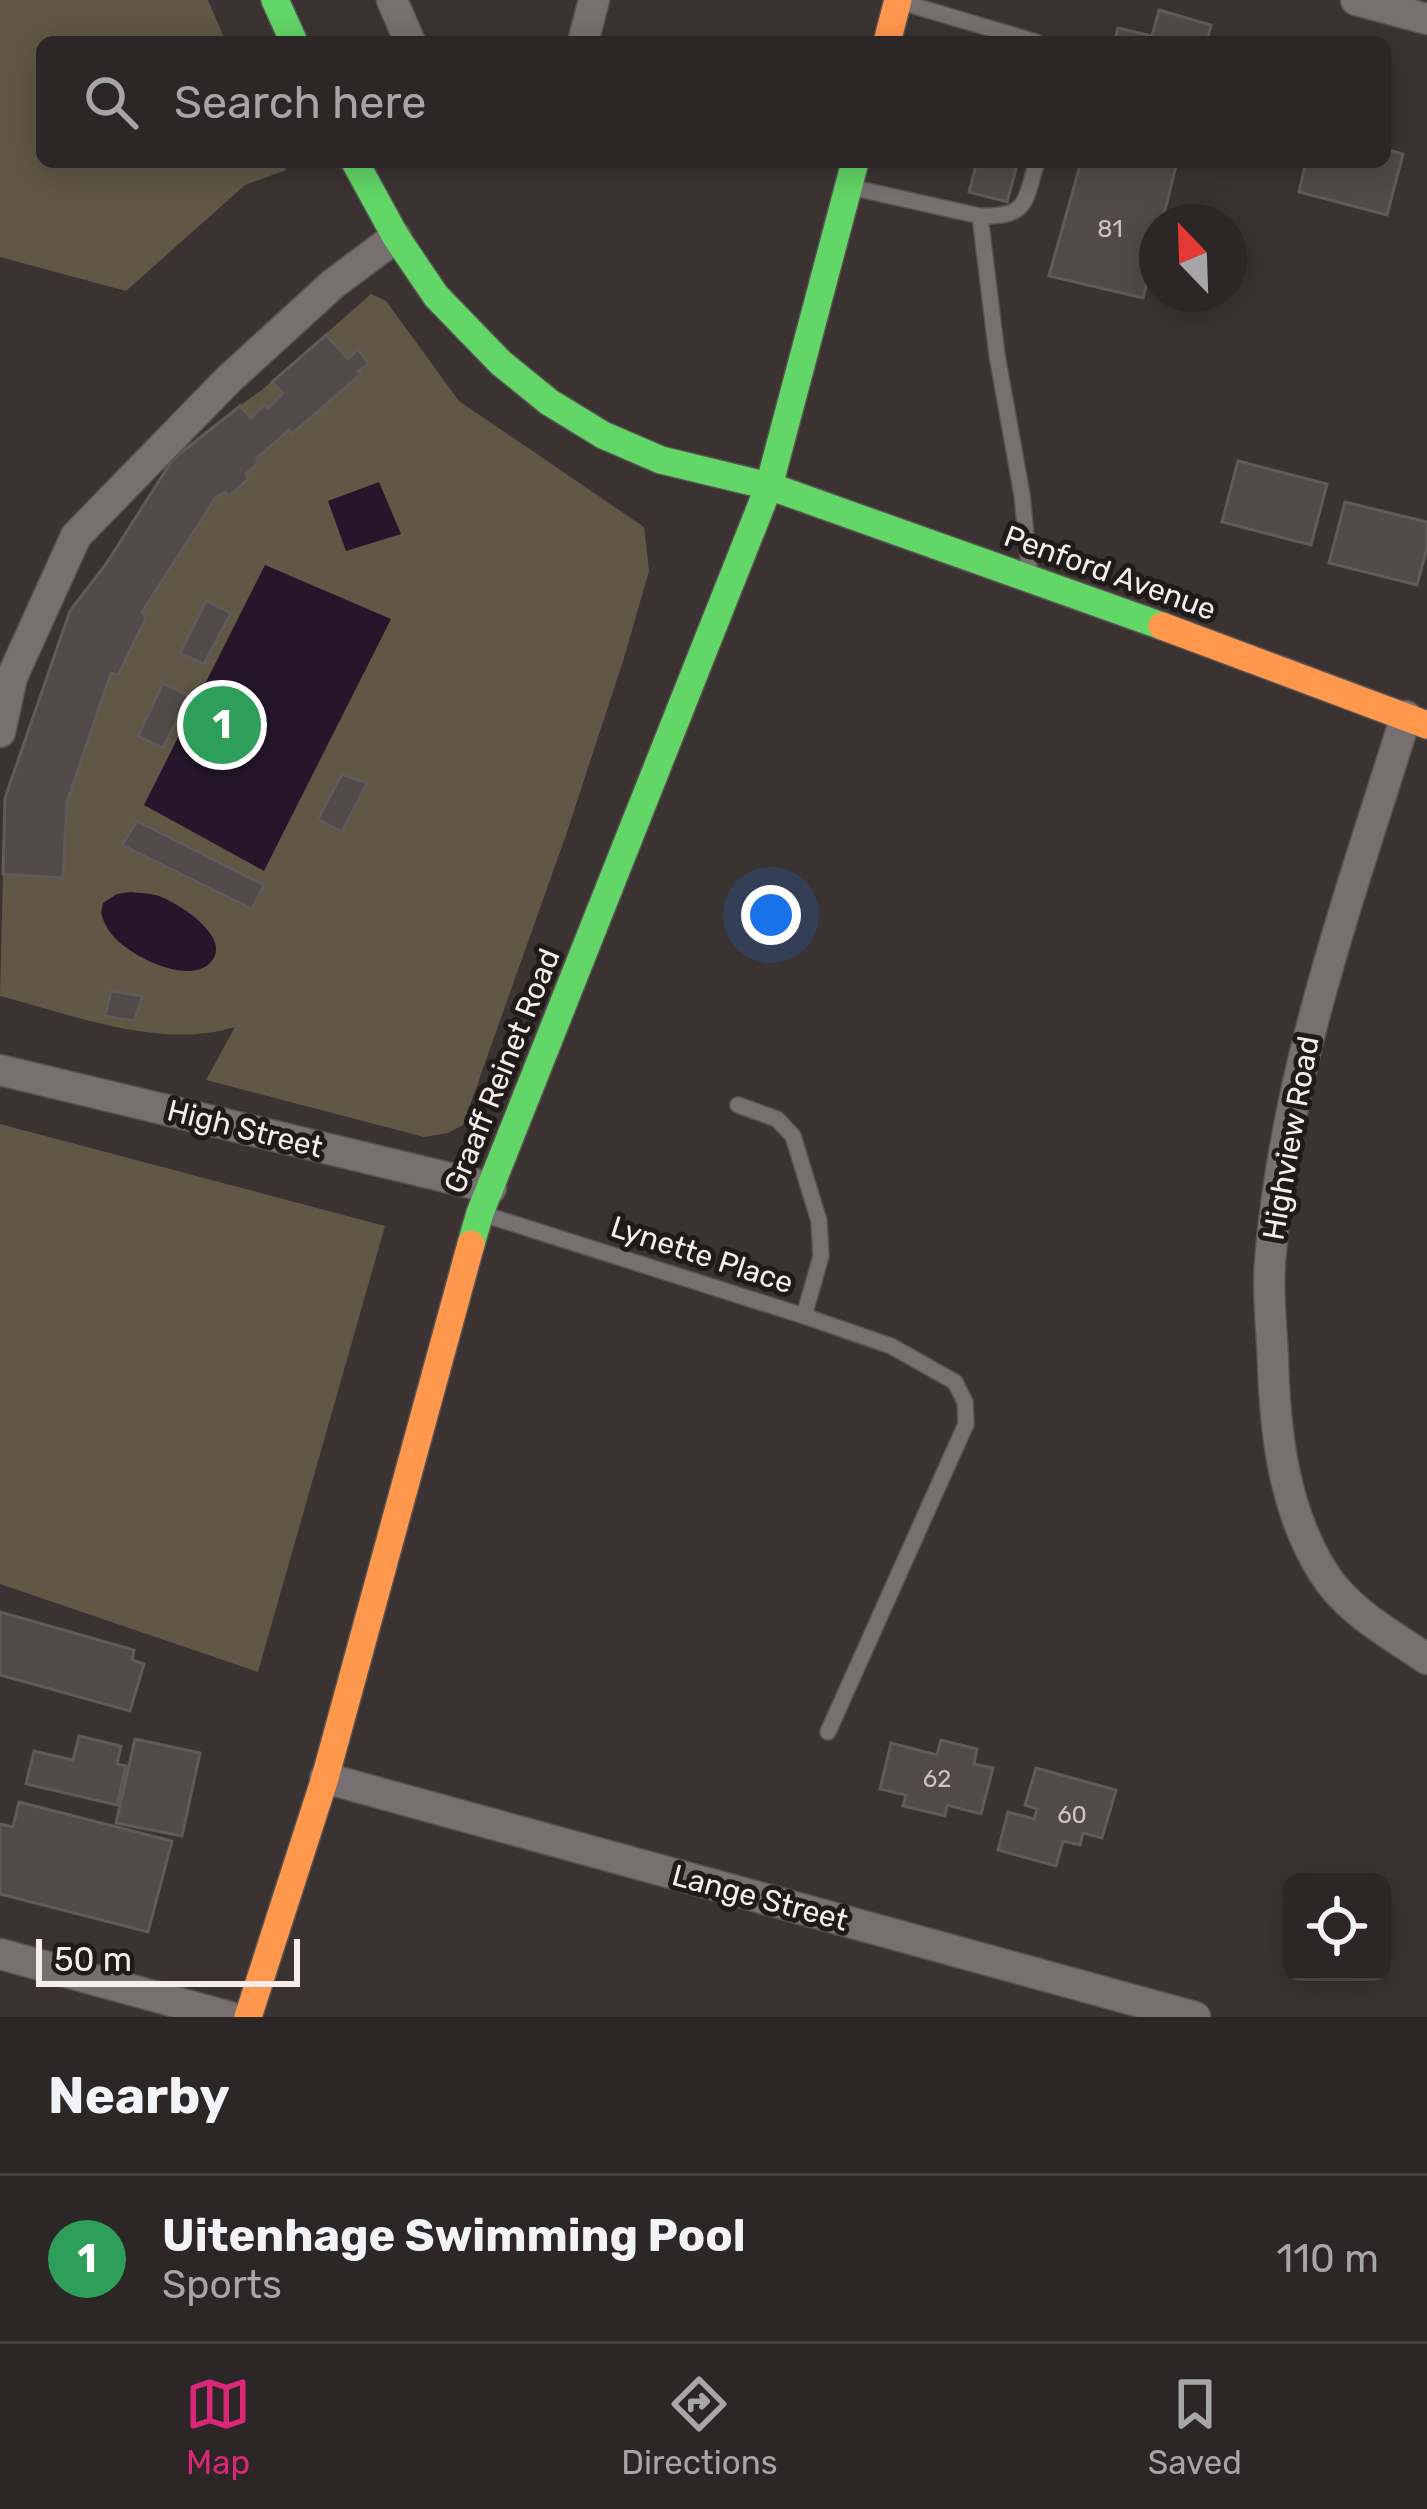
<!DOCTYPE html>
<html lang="en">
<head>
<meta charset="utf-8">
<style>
  :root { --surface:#2c2626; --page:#342e2e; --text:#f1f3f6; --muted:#a6a5a7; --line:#484343; --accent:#db2777 }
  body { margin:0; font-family:Rubik,sans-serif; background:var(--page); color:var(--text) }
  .controls { position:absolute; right:36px; bottom:36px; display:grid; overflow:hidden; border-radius:18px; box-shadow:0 6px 30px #0003 }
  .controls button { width:108px; height:108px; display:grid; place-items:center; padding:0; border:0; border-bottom:3px solid var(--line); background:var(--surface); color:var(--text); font:60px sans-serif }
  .compass { position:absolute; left:1139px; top:204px; width:108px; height:108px; border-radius:50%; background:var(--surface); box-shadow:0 6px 30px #0003; rotate:337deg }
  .scale { position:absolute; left:36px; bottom:30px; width:264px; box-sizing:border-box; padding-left:12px; border:6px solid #f6eceb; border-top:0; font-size:33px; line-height:42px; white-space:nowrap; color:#f6eceb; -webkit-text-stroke:9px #201a19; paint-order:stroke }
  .you { position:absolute; left:771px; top:915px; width:42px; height:42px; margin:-30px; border:9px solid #fff; border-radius:50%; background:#1a73e8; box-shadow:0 0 0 18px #1a73e833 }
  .badge { display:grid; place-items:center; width:78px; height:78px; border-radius:50%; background:var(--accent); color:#fff; font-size:39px; font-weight:700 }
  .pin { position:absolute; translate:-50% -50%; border:6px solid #fff; box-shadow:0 3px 12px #0006 }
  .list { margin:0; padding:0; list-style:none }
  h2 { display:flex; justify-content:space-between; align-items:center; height:156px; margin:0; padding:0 48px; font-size:51px }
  h2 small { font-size:39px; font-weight:400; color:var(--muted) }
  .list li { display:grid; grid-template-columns:78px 1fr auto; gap:36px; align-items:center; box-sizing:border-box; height:168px; padding:0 48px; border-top:3px solid var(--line) }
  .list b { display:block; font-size:45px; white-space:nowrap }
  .list p { margin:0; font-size:39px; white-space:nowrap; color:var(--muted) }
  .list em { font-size:39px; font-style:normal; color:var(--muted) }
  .icon { flex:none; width:66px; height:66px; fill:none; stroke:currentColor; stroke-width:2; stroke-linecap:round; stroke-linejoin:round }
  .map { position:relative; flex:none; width:1427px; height:2017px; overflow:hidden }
  .search { position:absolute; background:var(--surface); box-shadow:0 6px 30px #0003; left:36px; right:36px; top:36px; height:132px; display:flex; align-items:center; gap:30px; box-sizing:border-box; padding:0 42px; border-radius:18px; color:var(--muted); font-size:45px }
  .sheet { height:324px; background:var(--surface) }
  nav { display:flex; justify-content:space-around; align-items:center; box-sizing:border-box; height:168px; border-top:3px solid var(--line); background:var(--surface); font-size:33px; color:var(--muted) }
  nav a { display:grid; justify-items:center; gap:6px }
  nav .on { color:var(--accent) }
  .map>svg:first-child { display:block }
  .green { fill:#605745 }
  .water { fill:#26162c }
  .building { fill:#514a49; stroke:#605a58; stroke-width:3 }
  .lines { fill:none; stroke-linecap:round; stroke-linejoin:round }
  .lane-casing { stroke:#585251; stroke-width:18 }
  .street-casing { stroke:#585251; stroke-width:33 }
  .fast-casing { stroke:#585251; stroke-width:30 }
  .slow-casing { stroke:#585251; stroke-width:30 }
  .lane { stroke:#767070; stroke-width:15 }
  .street { stroke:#767070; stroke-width:30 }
  .fast { stroke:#63d668; stroke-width:27 }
  .slow { stroke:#ff974d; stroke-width:27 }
  .labels { text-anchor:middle; stroke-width:10; stroke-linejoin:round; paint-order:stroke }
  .number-label { font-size:24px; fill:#cdc4c2 }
  .street-label { font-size:30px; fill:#f6eceb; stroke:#201a19 }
</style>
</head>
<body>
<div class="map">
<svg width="1427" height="2017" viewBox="0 0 1427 2017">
  <rect width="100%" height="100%" fill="#3a3332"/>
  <g class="green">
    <path d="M0 0H208L226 42H42V162H282L286 170 245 185 126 291 0 257Z"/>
    <path d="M371 294 386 301 459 401 644 527 649 571 624 658 567 832 463 1125 448 1133 424 1137 206 1080 235 1027C160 1050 74 1015 0 996L5 798 70 611 106 564 173 459 219 421 263 389Z"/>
    <path d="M0 1124 385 1226 258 1672 0 1584Z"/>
  </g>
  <g class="water">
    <path d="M379 482 401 534 346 551 328 501Z"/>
    <path d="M265 565 391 619 264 871 144 805Z"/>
    <path d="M130 892C140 893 150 893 159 896 178 903 235 938 210 963 188 985 133 957 115 938 108 931 104 923 101 913L103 903 117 894Z"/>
  </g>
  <g class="building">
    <path d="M1159 10 1211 25 1207 42H1114L1118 28 1152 36Z"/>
    <path d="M1385 149 1403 154 1387 215 1299 192 1306 162H1385Z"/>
    <path d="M977 162H1018L1007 202 969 192Z"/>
    <path d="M1081 162H1177L1162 222H1157V242L1143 298 1049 276Z"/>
    <path d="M326 335 348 359 358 349 369 364 358 371 361 374 292 434 289 430 257 458 258 463 246 474 248 479 229 496 225 492 216 497 142 612 146 618 118 675 111 673 67 802 63 878 3 874 5 798 70 611 106 564 173 459 240 406 251 418 264 405 268 408 283 393 272 382Z"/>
    <path d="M1238 461 1327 484 1311 545 1222 522Z"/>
    <path d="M1345 502 1427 522V548L1417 585 1329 563Z"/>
    <path d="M206 601 231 613 204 664 180 653Z"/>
    <path d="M163 683 189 696 163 748 138 736Z"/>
    <path d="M342 774 367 783 342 832 318 819Z"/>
    <path d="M137 821 264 885 252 909 122 845Z"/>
    <path d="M111 991 143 996 134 1021 105 1016Z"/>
    <path d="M0 1612 134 1650 132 1660 144 1664 130 1711 0 1675Z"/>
    <path d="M79 1736 121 1746 117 1764 126 1766 117 1805 26 1784 34 1751 73 1760Z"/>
    <path d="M135 1739 200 1753 182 1836 116 1823Z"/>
    <path d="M941 1740 977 1749 974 1764 993 1768 981 1814 947 1805 945 1816 903 1806 906 1795 880 1789 891 1743 937 1755Z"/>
    <path d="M1036 1768 1116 1790 1102 1838 1083 1833 1080 1845 1063 1841 1056 1866 998 1850 1008 1812 1034 1819 1037 1809 1025 1805Z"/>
    <path d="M19 1802 172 1841 148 1932 0 1894V1824L13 1827Z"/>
  </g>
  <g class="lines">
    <g class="lane-casing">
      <g id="lane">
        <path d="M901 2 1036 42"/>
        <path d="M850 187 980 216C1029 217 1024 202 1037 162"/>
        <path d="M980 216 997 355 1022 495 1030 576"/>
        <path d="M483 1214 804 1316 821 1256 819 1221 793 1136 777 1119 738 1105"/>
        <path d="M804 1316 891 1346 955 1382 965 1402 966 1424 828 1732"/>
      </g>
    </g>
    <g class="street-casing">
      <g id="street">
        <path d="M392 0 410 42"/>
        <path d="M1356 0 1427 19"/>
        <path d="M583 42 594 0"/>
        <path d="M1406 716C1350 896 1285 1073 1270 1262 1267 1295 1272 1329 1273 1362 1275 1433 1284 1510 1323 1572 1347 1611 1390 1634 1427 1659"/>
        <path d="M0 732 12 677 76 536 228 380 333 284 396 237"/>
        <path d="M0 1070 491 1188"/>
        <path d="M325 1778 1195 2017"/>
        <path d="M0 1954 230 2017"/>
      </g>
    </g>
    <g class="fast-casing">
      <g id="fast">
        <path d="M275 0 294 42"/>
        <path d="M355 162 396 237 436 296 501 363 549 402 603 435 661 460 769 486 1162 626"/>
        <path d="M471 1244 480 1213 769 486 855 162"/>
      </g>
    </g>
    <g class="slow-casing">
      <g id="slow">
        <path d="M887 42 898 0"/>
        <path d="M1162 626 1427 725"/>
        <path d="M248 2017 325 1778 471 1244"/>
      </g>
    </g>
    <use href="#lane" class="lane"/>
    <use href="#street" class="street"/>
    <use href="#fast" class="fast"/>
    <use href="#slow" class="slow"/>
  </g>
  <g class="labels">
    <g class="number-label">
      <text x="1110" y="237">81</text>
      <text x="937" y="1787">62</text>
      <text x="1072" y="1823">60</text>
    </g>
    <g class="street-label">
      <text transform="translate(1110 573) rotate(20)" y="10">Penford Avenue</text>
      <text transform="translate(502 1071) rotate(-68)" y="10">Graaff Reinet Road</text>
      <text transform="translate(245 1129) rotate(14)" y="10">High Street</text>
      <text transform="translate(1291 1138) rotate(-80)" y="10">Highview Road</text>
      <text transform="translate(702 1255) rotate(18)" y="10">Lynette Place</text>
      <text transform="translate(760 1898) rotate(15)" y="10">Lange Street</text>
    </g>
  </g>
</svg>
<div class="controls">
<button><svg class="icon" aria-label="locate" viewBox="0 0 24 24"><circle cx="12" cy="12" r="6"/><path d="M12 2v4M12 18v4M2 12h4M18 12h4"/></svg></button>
</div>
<svg class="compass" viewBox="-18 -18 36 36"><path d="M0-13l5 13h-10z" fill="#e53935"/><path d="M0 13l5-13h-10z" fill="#a6a5a7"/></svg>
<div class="scale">50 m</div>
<div class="you"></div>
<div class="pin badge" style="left:222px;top:725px;background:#2e9e5b">1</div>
<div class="search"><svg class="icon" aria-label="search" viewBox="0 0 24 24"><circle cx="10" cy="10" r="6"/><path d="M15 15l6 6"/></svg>Search here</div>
</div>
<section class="sheet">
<h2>Nearby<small></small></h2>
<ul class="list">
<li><span class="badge" style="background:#2e9e5b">1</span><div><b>Uitenhage Swimming Pool</b><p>Sports</p></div><em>110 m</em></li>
</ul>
</section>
<nav>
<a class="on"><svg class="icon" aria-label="map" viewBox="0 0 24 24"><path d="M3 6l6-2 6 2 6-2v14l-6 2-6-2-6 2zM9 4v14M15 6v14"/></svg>Map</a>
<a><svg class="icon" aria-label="directions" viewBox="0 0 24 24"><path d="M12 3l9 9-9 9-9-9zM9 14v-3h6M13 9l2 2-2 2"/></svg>Directions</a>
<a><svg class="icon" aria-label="saved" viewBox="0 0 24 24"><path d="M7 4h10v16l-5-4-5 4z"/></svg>Saved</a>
</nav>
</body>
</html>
